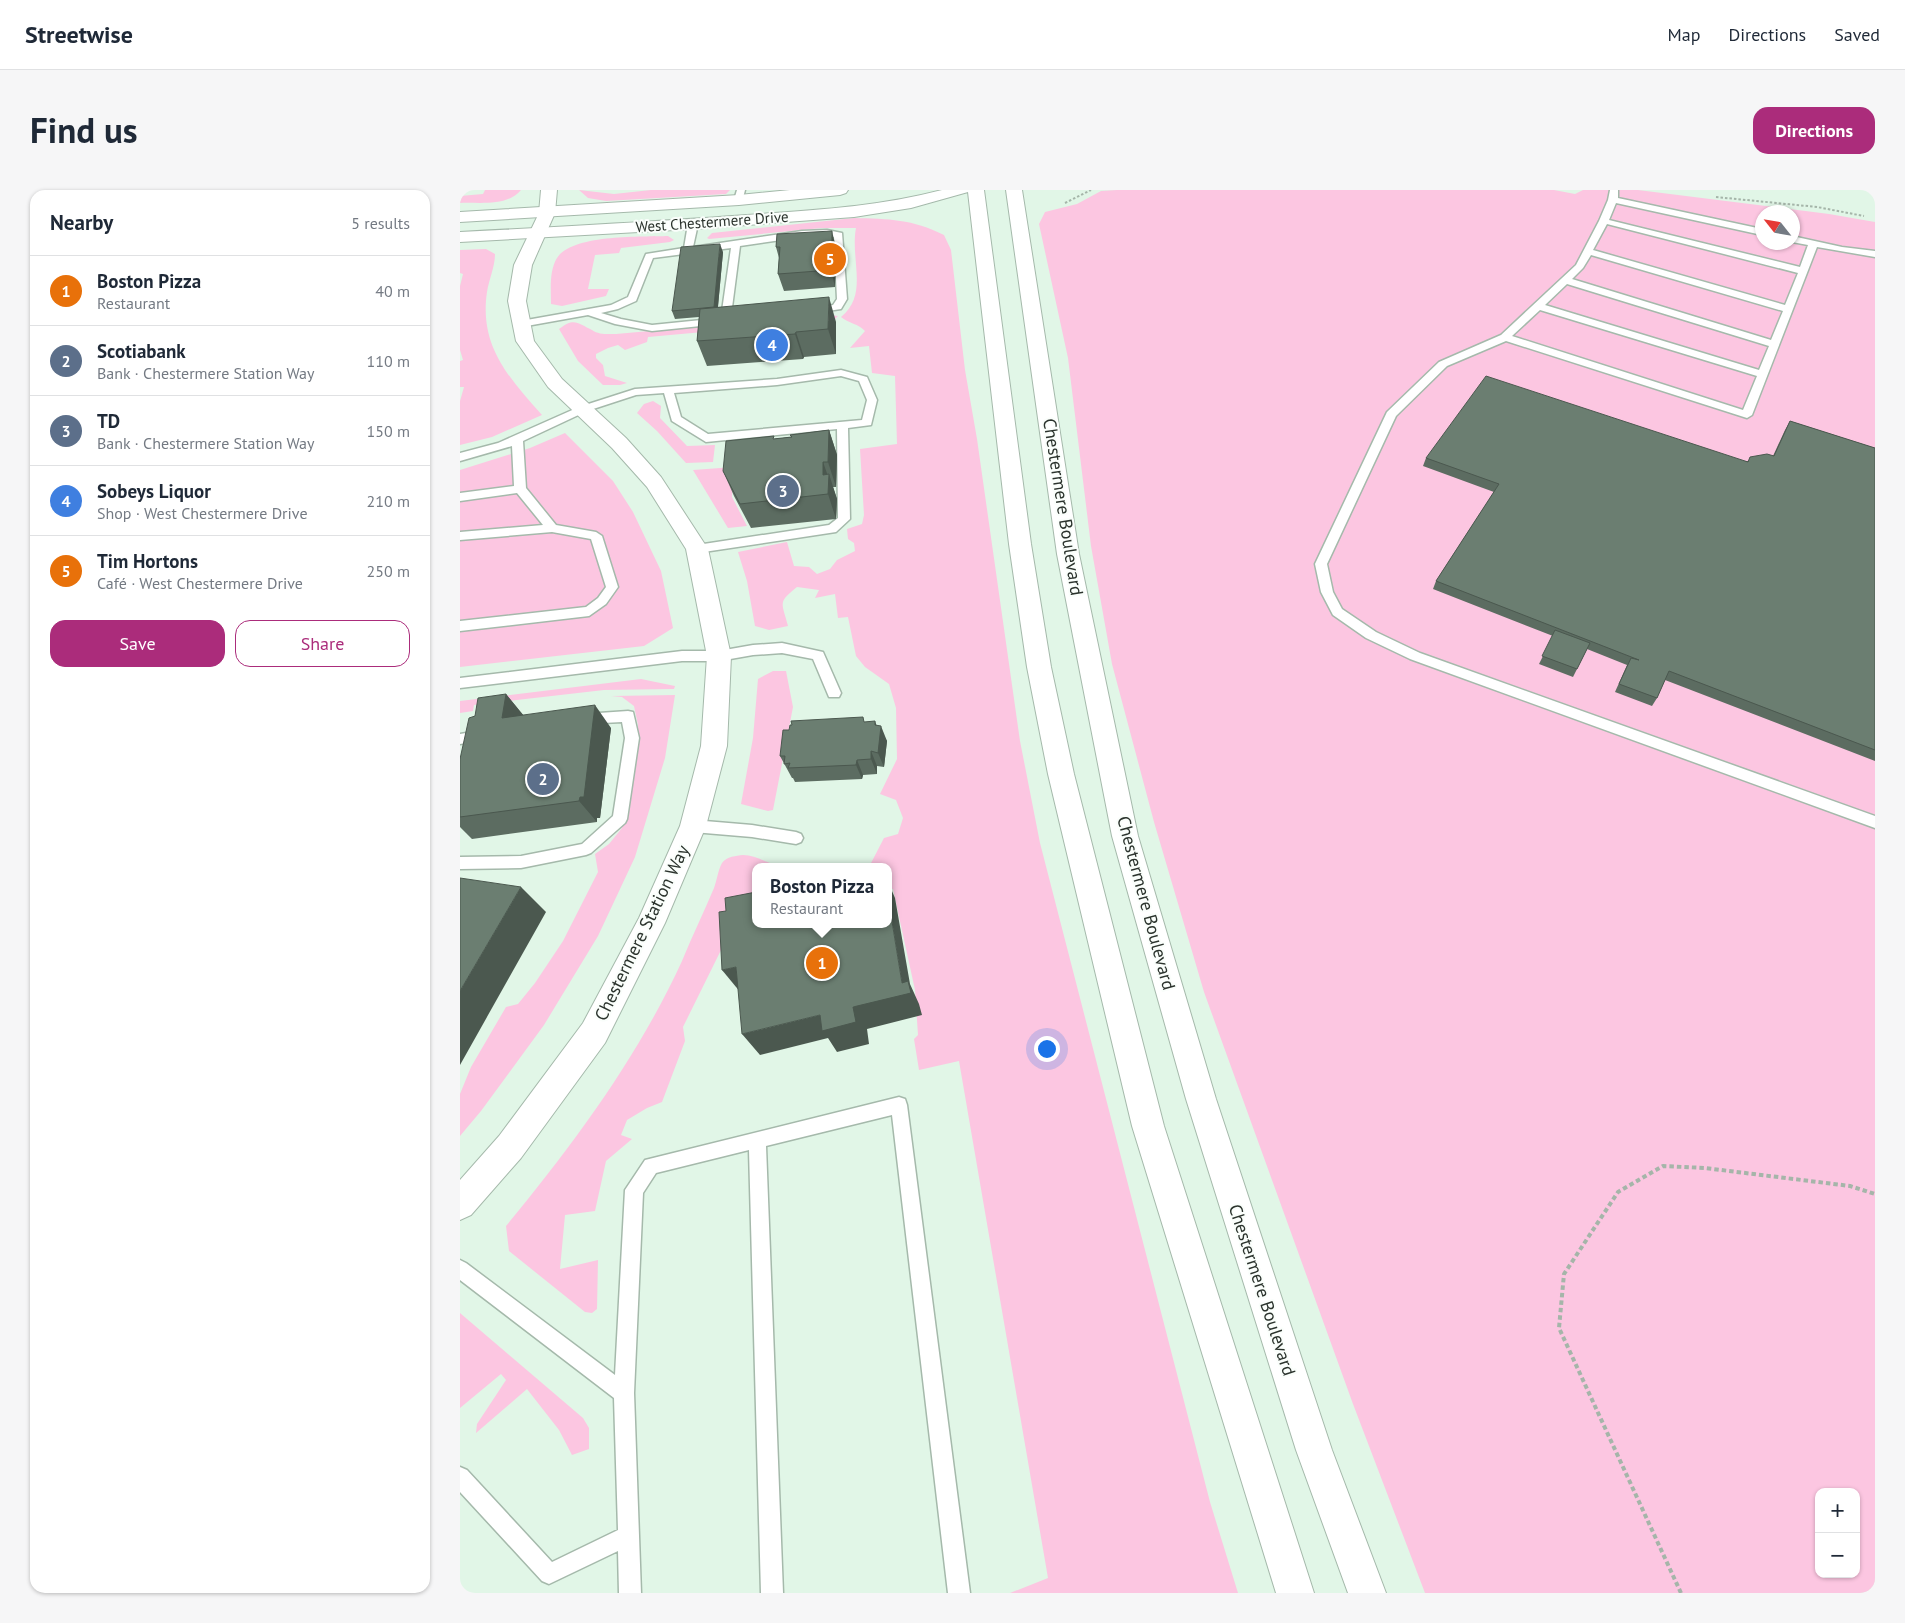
<!DOCTYPE html>
<html lang="en">
<head>
<meta charset="utf-8">
<style>
  :root { --surface:#fff; --page:#f6f6f7; --text:#1f2937; --muted:#747a83; --line:#e0e1e3; --accent:#ab2c7b }
  body { margin:0; font-family:"PT Sans",sans-serif; background:var(--page); color:var(--text) }
  .controls { position:absolute; right:15px; bottom:15px; display:grid; overflow:hidden; border-radius:10px; box-shadow:0 1px 4px #0004 }
  .controls button { width:45px; height:45px; display:grid; place-items:center; padding:0; border:0; border-bottom:1px solid var(--line); background:var(--surface); color:var(--text); font:25px sans-serif }
  .compass { position:absolute; left:1295px; top:15px; width:45px; height:45px; border-radius:50%; background:var(--surface); box-shadow:0 1px 4px #0004; rotate:301deg }
  .you { position:absolute; left:586px; top:858px; width:18px; height:18px; margin:-12px; border:4px solid #fff; border-radius:50%; background:#1a73e8; box-shadow:0 0 0 8px #1a73e833 }
  .badge { display:grid; place-items:center; width:32px; height:32px; border-radius:50%; background:var(--accent); color:#fff; font-size:16px; font-weight:700 }
  .pin { position:absolute; translate:-50% -50%; border:2px solid #fff; box-shadow:0 1px 5px #0006 }
  .popup { position:absolute; left:292px; top:673px; width:140px; height:65px; box-sizing:border-box; display:grid; place-content:center; border-radius:10px; background:var(--surface); filter:drop-shadow(0 1px 4px #0005); font-size:16px; white-space:nowrap; color:var(--muted) }
  .popup b { font-size:19px; color:var(--text) }
  .popup::after { content:''; position:absolute; left:50%; top:100%; margin-left:-10px; border:10px solid transparent; border-top-color:var(--surface) }
  .list { margin:0; padding:0; list-style:none }
  h2 { display:flex; justify-content:space-between; align-items:center; height:65px; margin:0; padding:0 20px; font-size:21px }
  h2 small { font-size:16px; font-weight:400; color:var(--muted) }
  .list li { display:grid; grid-template-columns:32px 1fr auto; gap:15px; align-items:center; box-sizing:border-box; height:70px; padding:0 20px; border-top:1px solid var(--line) }
  .list b { display:block; font-size:19px; white-space:nowrap }
  .list p { margin:0; font-size:16px; white-space:nowrap; color:var(--muted) }
  .list em { font-size:16px; font-style:normal; color:var(--muted) }
  .actions { display:flex; gap:10px; padding:15px 20px }
  .actions a { flex:1; padding:11px 0; border:1px solid var(--accent); border-radius:15px; text-align:center; font-size:18px; color:var(--accent) }
  .actions .main { background:var(--accent); color:#fff }
  .map { position:relative; flex:none; width:1415px; height:1403px; overflow:hidden; border-radius:15px }
  header { display:flex; align-items:center; gap:30px; box-sizing:border-box; height:70px; padding:0 25px; background:var(--surface); border-bottom:1px solid var(--line) }
  header strong { font-size:24px }
  nav { display:flex; gap:28px; margin-inline-start:auto; font-size:18px }
  .intro { display:flex; align-items:center; justify-content:space-between; box-sizing:border-box; height:120px; padding:0 30px }
  h1 { margin:0; font-size:35px }
  .button { padding:12px 22px; border-radius:15px; background:var(--accent); color:#fff; font-size:18px; font-weight:700 }
  main { display:flex; gap:30px; padding:0 30px }
  aside { flex:1; background:var(--surface); border-radius:15px; box-shadow:0 1px 4px #0004 }
  .map>svg:first-child { display:block }
  .green { fill:#fcc6e1; fill-rule:evenodd }
  .lines { fill:none; stroke-linecap:round; stroke-linejoin:round }
  .lane-casing { stroke:#a5b9ab; stroke-width:3 }
  .street-casing { stroke:#a5b9ab; stroke-width:2 }
  .secondary-casing { stroke:#a5b9ab; stroke-width:2 }
  .path-far1 { stroke:#a5b5a9; stroke-width:2; stroke-dasharray:2.5 2; stroke-linecap:butt }
  .path { stroke:#a5b5a9; stroke-width:4; stroke-dasharray:4.5 3; stroke-linecap:butt }
  .lane { fill:#fff; fill-rule:evenodd }
  .street { fill:#fff; fill-rule:evenodd }
  .secondary { fill:#fff; fill-rule:evenodd }
  .wall { fill:#5c6c61 }
  .shaded-wall { fill:#4b584f }
  .building { fill:#6b7e71; stroke:#4b584f }
  .labels { text-anchor:middle; stroke-width:4; stroke-linejoin:round; paint-order:stroke }
  .far-street-label { font-size:15px; fill:#2b332d; stroke:#fafefb }
  .street-label { font-size:18px; fill:#2b332d; stroke:#fafefb }
</style>
</head>
<body>
<header>
<strong>Streetwise</strong>
<nav><a>Map</a><a>Directions</a><a>Saved</a></nav>
</header>
<div class="intro"><h1>Find us</h1><a class="button">Directions</a></div>
<main>
<aside>
<h2>Nearby<small>5 results</small></h2>
<ul class="list">
<li><span class="badge" style="background:#e8710a">1</span><div><b>Boston Pizza</b><p>Restaurant</p></div><em>40 m</em></li>
<li><span class="badge" style="background:#5c6f8a">2</span><div><b>Scotiabank</b><p>Bank · Chestermere Station Way</p></div><em>110 m</em></li>
<li><span class="badge" style="background:#5c6f8a">3</span><div><b>TD</b><p>Bank · Chestermere Station Way</p></div><em>150 m</em></li>
<li><span class="badge" style="background:#3f7fe0">4</span><div><b>Sobeys Liquor</b><p>Shop · West Chestermere Drive</p></div><em>210 m</em></li>
<li><span class="badge" style="background:#e8710a">5</span><div><b>Tim Hortons</b><p>Café · West Chestermere Drive</p></div><em>250 m</em></li>
</ul>
<div class="actions"><a class="main">Save</a><a>Share</a></div>
</aside>
<div class="map">
<svg width="1415" height="1403" viewBox="0 0 1415 1403">
  <rect width="100%" height="100%" fill="#e1f6e7"/>
  <g class="green">
    <path d="M25 0H61C47 17 20 12 0 13V6L23 4Z"/>
    <path d="M119 0 154 4 191 0H270L266 4 146 11 128 8Z"/>
    <path d="M657 0H1094L1115 4 1123 0H1178L1369 24 1415 32V1403H965L893 1214 744 802 694 632 652 474 631 356 608 168 579 34 585 22 617 14 641 1ZM1302 22H1332V52H1302ZM1359 1302H1396V1384H1359Z"/>
    <path d="M394 28C429 29 452 29 484 45L491 60 505 180 517 249 560 551 580 653 750 1312 778 1403H550L588 1388 499 871 459 880 454 849 458 845 455 800 433 699H428V677H409L424 648 438 644 443 628 436 610 420 604 437 569 436 518 429 494 405 477 396 466 388 427 378 428 375 404 355 408 359 400 337 397C317 413 322 412 328 436L309 440 295 436 287 391 278 362 327 352 334 376 349 377 357 384 370 379 377 370 395 361 394 353 388 349 387 339 402 334 404 325 400 259 437 254 435 186 412 183 409 156 390 158 405 141C399 134 388 133 381 127 409 105 390 69 396 38H362L249 49 247 48 252 43Z"/>
    <path d="M208 46 214 50 210 52 161 58 159 63 135 65 128 99H149L146 106 102 116 91 114C91 100 89 81 97 68 112 44 182 47 208 46Z"/>
    <path d="M26 59 35 64C35 77 29 89 27 102 19 156 49 188 82 225L32 247 0 255V211L4 197H0V171L3 170 0 160V96L3 84 0 83V60Z"/>
    <path d="M370 125 378 126 374 130 188 147 187 152 165 160 158 155 148 158 136 164V168L143 175 145 186 167 193 160 195H143L118 171 99 139C114 127 118 133 132 140 139 145 148 144 156 144Z"/>
    <path d="M193 211 201 216 200 228 227 256 255 255 253 272 226 273 197 241 177 223 184 214Z"/>
    <path d="M105 243 153 291 173 322 201 381 213 438 184 456 0 477V280L70 258Z"/>
    <path d="M274 277 272 307 287 336 268 338 233 280Z"/>
    <path d="M313 481H326L333 517 313 620 308 621 281 614 293 548 298 489Z"/>
    <path d="M181 489 215 496 214 499 144 500 14 515 13 521 0 523V511Z"/>
    <path d="M215 505 205 568 175 667 138 746 84 835 21 921 0 946V904L11 877 46 817 58 814 75 793 103 751 138 682 135 664 149 654 162 638 178 535 174 516 162 507 151 506Z"/>
    <path d="M283 665C298 665 310 676 325 677H296V718L264 754 223 837 225 851 202 912 187 918 167 930 161 945 172 949 146 971 135 1021 105 1025 100 1079 138 1070 137 1119 132 1123 125 1122 49 1061 46 1036C113 955 178 867 222 771 232 746 244 722 254 698 257 690 258 680 262 673 267 666 276 666 283 665Z"/>
    <path d="M0 1123 123 1228 129 1238V1259L112 1265 99 1240 67 1199 16 1243 17 1234 46 1190 41 1184 0 1218Z"/>
  </g>
  <g class="lines">
    <g class="lane-casing">
      <g id="lane">
        <path d="M277 0H285L282 12 279 13 274 10Z"/>
        <path d="M1150 0H1158V8L1302 39V45L1156 13 1149 30 1340 77 1348 55 1332 52V46L1382 57 1415 61V67L1357 57 1292 225 1287 228 1046 151 987 176 936 226 867 374 873 402 882 419 916 442 960 463 1415 626V638L950 469 906 448 873 425 861 402 855 374 927 222 979 172 1041 145 1116 75 1139 31 1148 10ZM1147 34 1338 83 1325 115 1133 60ZM1131 65 1323 121 1311 150 1112 89 1123 78ZM1107 94 1309 156 1299 180 1085 115ZM1080 120 1297 186 1283 220 1052 146Z"/>
        <path d="M233 31 238 34 233 57 342 41 367 40 382 43 387 109 381 119 348 124V120L373 115 377 109 374 47H342L280 56 270 133 192 141 155 134 128 125 61 137 56 134 61 131 151 115 168 107 186 64 224 58 228 34ZM271 58 261 128 192 135 161 129 141 123 158 119 176 111 193 68Z"/>
        <path d="M381 180 407 187 417 210 411 235 388 238 390 329 376 342 237 363 233 362 231 359 233 356 237 355 369 335 378 328 377 239 246 252 212 231 204 203 176 205 127 221 63 251 66 298 96 335 136 342 142 346 158 397 146 414 129 426 0 441V431L126 417 138 408 146 397 131 349 92 342 0 350V342L83 335 57 303 0 311V303L54 296 52 256 0 271V263L38 253 119 217 175 199 317 189ZM381 186 399 191 407 210 402 230 248 244 221 227 214 203 317 195Z"/>
        <path d="M322 453 363 462 381 503 379 507H369L353 469 322 463 293 465 259 471H222L0 498V488L222 461H259L293 455Z"/>
        <path d="M168 521 173 522 179 548 167 629 165 633 131 663 126 665 61 678 0 679V667L61 666 122 654 153 626 165 548 162 532 124 534 119 533 117 529 119 525 124 524Z"/>
        <path d="M24 540 29 541 31 545 29 549 0 554V544Z"/>
        <path d="M233 630 292 635 336 642 341 644 343 648 341 652 336 654 292 647 233 642 228 640 226 636 228 632Z"/>
        <path d="M439 907 445 909 447 915 510 1403H488L432 925 306 956 323 1403H301L289 960 196 983 183 1003 174 1203 181 1403H159L158 1361 89 1394 82 1391 0 1302V1277L7 1280 92 1372 158 1340 154 1208 0 1090V1070L6 1073 155 1185 165 1000 185 970Z"/>
      </g>
    </g>
    <g class="street-casing">
      <path id="street" d="M81 0H97L95 23 72 75 66 111 74 151 102 189 166 248 201 287 248 359 271 466 267 556 246 636 205 733 145 853 61 968 11 1025 0 1030V990L39 946 123 833 179 728 220 636 241 556 247 466 226 359 187 297 152 258 88 197 56 151 48 111 54 75 79 23Z"/>
    </g>
    <g class="secondary-casing">
      <g id="secondary">
        <path d="M330 0H388L386 3 380 5 279 15 0 32V22L279 5Z"/>
        <path d="M482 0H524L571 354 591 477 614 584 704 936 854 1403H816L672 936 588 584 567 477 549 354 508 2 451 18 394 27 233 39 0 52V42C96 37 191 32 287 25 353 20 418 17 482 0Z"/>
        <path d="M546 0H562L619 364 678 646 756 909 872 1260 926 1403H888L836 1260 726 909 652 646 597 364Z"/>
      </g>
    </g>
    <g class="path-far1">
      <path d="M1256 7 1357 17 1404 26"/>
      <path d="M605 13 631 0"/>
    </g>
    <path class="path" d="M1221 1403 1099 1138 1104 1084 1158 1002 1203 976 1245 978 1390 996 1415 1004"/>
    <use href="#lane" class="lane"/>
    <use href="#street" class="street"/>
    <use href="#secondary" class="secondary"/>
  </g>
  <g class="wall">
    <path d="M317 44 376 58 375 97 324 101 318 84 319 68 316 57Z"/>
    <path d="M263 62 258 117 376 132V164L344 167 343 169 247 176 237 151 239 127 215 129 212 121Z"/>
    <path d="M1330 231 1415 258V571L1205 490 1197 508 1192 516 1155 502 1167 475 1127 459 1113 487 1079 474 1093 446 973 399 976 391 1034 302 963 276 966 268 1288 271 1313 266 1325 240Z"/>
    <path d="M369 240 377 265 376 297H373L377 309 376 329 291 338 274 306 263 281 314 249 331 247 330 245Z"/>
    <path d="M46 504 63 525 151 538 140 628H137V632L12 649 0 637V569L15 526Z"/>
    <path d="M405 532 417 536 427 551 424 577 417 576V584L403 585 402 589 335 592 333 588H332L320 566 329 540Z"/>
  </g>
  <g class="shaded-wall">
    <path d="M372 41 376 58 375 97 371 80Z"/>
    <path d="M260 54 263 62 257 126 254 117Z"/>
    <path d="M369 107 376 132V164L368 139Z"/>
    <path d="M336 142 344 167 343 169 335 144Z"/>
    <path d="M369 240 377 265 376 297 368 272Z"/>
    <path d="M363 272 369 289V284L377 309 376 329 368 304 363 285Z"/>
    <path d="M46 504 64 526 42 528Z"/>
    <path d="M135 515 151 538 140 628H137V632L119 611Z"/>
    <path d="M415 531 420 545 421 536 427 551 424 577 418 563 415 535Z"/>
    <path d="M411 561 417 576V584L411 569Z"/>
    <path d="M397 570 403 585 402 589 396 575Z"/>
    <path d="M428 692 435 708 450 794 459 814 462 825 407 839 409 854 377 862 368 848 300 865 282 844 393 817 442 793 428 707Z"/>
    <path d="M61 697 86 722 0 875V801Z"/>
    <path d="M276 777 281 803 262 780Z"/>
  </g>
  <g class="building">
    <path d="M372 41 371 80 318 84 320 57H316L317 44Z"/>
    <path d="M260 54 254 117 212 121 221 57Z"/>
    <path d="M369 107 368 139 336 142 335 144 237 151 240 119Z"/>
    <path d="M1026 186 1288 272 1290 267 1307 264 1314 266 1330 231 1415 258V560L1209 481 1197 508 1159 494 1171 468 1179 470 976 391 1039 294 966 268Z"/>
    <path d="M369 240 368 272H363V285L369 284 368 304 280 314 263 281 266 251 314 246 313 249 332 247 330 245Z"/>
    <path d="M1095 440 1130 453 1117 479 1082 466Z"/>
    <path d="M46 504 42 528 135 515 124 607H120L119 611 0 627V569L9 528 15 526 18 508Z"/>
    <path d="M403 527 404 532 415 531V535L421 536 418 563 411 561V569L397 570 396 575 328 578 330 573 324 574 325 566H320L323 540H329L330 535H332L331 531Z"/>
    <path d="M0 688 61 697 0 801Z"/>
    <path d="M296 702V734H428V707L442 793 448 791 451 803 393 817 396 832 362 841 360 825 282 844 276 777 262 780 259 722 266 721 265 708Z"/>
  </g>
  <g class="labels">
    <g class="far-street-label">
      <text transform="translate(252 32) rotate(-4)" y="5">West Chestermere Drive</text>
    </g>
    <g class="street-label">
      <text transform="translate(603 317) rotate(81)" y="6">Chestermere Boulevard</text>
      <text transform="translate(686 713) rotate(75)" y="6">Chestermere Boulevard</text>
      <text transform="translate(182 743) rotate(-64)" y="6">Chestermere Station Way</text>
      <text transform="translate(802 1100) rotate(72)" y="6">Chestermere Boulevard</text>
    </g>
  </g>
</svg>
<div class="controls">
<button>+</button>
<button>−</button>
</div>
<svg class="compass" viewBox="-18 -18 36 36"><path d="M0-13l5 13h-10z" fill="#e53935"/><path d="M0 13l5-13h-10z" fill="#747a83"/></svg>
<div class="you"></div>
<div class="pin badge" style="left:362px;top:773px;background:#e8710a">1</div>
<div class="popup"><b>Boston Pizza</b>Restaurant</div>
<div class="pin badge" style="left:83px;top:589px;background:#5c6f8a">2</div>
<div class="pin badge" style="left:323px;top:301px;background:#5c6f8a">3</div>
<div class="pin badge" style="left:312px;top:155px;background:#3f7fe0">4</div>
<div class="pin badge" style="left:370px;top:69px;background:#e8710a">5</div>
</div>
</main>
</body>
</html>
